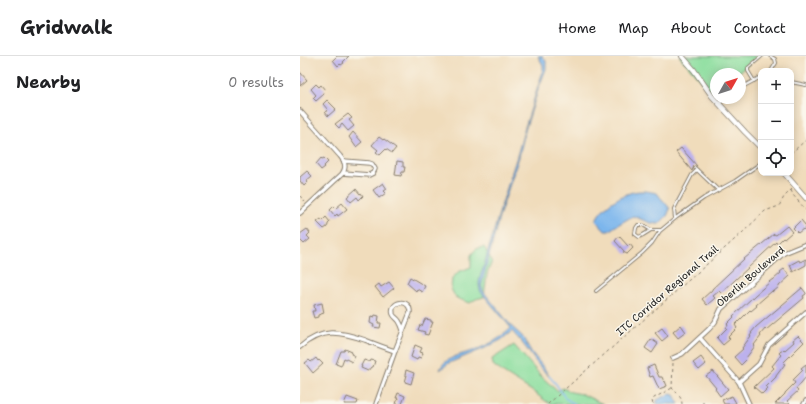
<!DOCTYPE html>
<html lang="en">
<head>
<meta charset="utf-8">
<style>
  :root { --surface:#fff; --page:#f2f2f2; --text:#202124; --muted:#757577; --line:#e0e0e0 }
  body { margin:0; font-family:"Shantell Sans",sans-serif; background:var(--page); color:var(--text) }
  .controls { position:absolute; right:12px; top:12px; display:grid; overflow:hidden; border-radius:8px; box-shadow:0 2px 10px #0003 }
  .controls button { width:36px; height:36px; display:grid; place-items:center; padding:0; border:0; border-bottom:1px solid var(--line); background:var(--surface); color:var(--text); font:20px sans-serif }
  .compass { position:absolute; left:410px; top:12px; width:36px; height:36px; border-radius:50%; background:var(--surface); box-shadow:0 2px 10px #0003; rotate:51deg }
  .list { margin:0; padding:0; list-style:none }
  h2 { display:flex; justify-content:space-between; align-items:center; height:52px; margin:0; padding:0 16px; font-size:17px }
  h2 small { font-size:13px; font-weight:400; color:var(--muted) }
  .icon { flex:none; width:22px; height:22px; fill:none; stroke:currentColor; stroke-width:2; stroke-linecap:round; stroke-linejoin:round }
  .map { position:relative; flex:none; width:506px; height:348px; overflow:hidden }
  header { display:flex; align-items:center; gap:24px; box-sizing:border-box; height:56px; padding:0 20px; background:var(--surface); border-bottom:1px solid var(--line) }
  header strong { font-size:19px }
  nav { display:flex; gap:22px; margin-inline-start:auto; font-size:14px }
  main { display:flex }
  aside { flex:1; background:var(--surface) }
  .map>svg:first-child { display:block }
  .green { fill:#8cde9f; stroke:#547d5e }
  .water { fill:#7cb6ed; stroke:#4c6984 }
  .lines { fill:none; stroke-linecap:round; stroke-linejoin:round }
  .stream { stroke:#7cb6ed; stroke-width:1.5 }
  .building { fill:#bcb1ed }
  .service-casing { stroke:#867c6c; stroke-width:4 }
  .minor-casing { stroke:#867c6c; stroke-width:5.5 }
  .tertiary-casing { stroke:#867c6c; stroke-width:6 }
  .path { stroke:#867c6c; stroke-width:1; stroke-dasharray:3 3; stroke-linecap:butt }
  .service { stroke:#fff; stroke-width:2 }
  .minor { stroke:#fff; stroke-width:3.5 }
  .tertiary { stroke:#fff; stroke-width:4.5 }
  .labels { text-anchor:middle; stroke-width:3; stroke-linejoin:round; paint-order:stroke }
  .street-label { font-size:10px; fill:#1c1c1c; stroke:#fbf7ec }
</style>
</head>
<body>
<header>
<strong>Gridwalk</strong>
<nav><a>Home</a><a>Map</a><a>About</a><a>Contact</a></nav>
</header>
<main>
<aside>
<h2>Nearby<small>0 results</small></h2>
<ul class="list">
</ul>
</aside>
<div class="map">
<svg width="506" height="348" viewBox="0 0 506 348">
  <rect width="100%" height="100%" fill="#fbf7ec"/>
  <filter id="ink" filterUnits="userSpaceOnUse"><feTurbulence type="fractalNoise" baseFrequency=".025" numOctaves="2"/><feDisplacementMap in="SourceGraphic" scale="8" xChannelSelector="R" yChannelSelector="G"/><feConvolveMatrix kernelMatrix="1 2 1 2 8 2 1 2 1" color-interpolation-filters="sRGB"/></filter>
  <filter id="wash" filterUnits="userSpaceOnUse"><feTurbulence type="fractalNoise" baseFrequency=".012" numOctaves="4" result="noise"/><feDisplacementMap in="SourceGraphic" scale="16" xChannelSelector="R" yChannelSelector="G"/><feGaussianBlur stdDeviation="0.9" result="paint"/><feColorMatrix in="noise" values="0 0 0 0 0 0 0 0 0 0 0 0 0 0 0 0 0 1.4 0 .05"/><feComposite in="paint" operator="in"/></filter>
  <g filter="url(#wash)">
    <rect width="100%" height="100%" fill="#f0dcbb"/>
    <g class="green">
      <path d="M379 0H458L437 18H416V37L414 39Z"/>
      <path d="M184 191 192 205 187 218 184 241 176 243 170 247 156 242 151 233 152 223 158 216 171 211V199L176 193Z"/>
      <path d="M214 289 241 320 257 335 263 332 271 336 282 338 303 348H250L232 335 205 318 193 309 192 303 209 292Z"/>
    </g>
    <g class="water">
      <path d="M238 0H242L246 5V13L239 31 226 71 219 101 200 158 181 230 183 235 200 256 212 271 222 280 232 297 244 312 249 320C238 311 231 298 223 288 219 283 216 280 212 275L201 284 183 293 149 307 140 314C143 301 165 298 175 294 188 289 200 283 210 273L211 272 181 236C177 228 180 221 183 213L199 157 217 100 225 71 243 15V9Z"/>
      <path d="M346 135 357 137C361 143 366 147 370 153L367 160 359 168C349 168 342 163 333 160L314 171 309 175H305L296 165C299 152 321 139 333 136 337 135 342 135 346 135Z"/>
      <path d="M370 338 374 339 379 348H357V344Z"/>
    </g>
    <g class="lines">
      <path class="stream" d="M249 320 256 328 266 343 275 348"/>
    </g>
    <g id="blocks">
      <g class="building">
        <path d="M37 0H49L43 6 44 7 41 9 40 8 38 10 33 4Z"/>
        <path d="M0 16 7 24 0 30Z"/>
        <path d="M16 28 19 31 21 29 25 34 23 36 24 38 16 45 13 42 16 39 11 33Z"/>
        <path d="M27 44 36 53 28 60 25 56 28 54 23 48Z"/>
        <path d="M48 58 52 62 49 64 54 70 48 75 42 68 39 72 35 68Z"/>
        <path d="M53 76 62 86 56 91 49 81Z"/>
        <path d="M79 81 83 84 84 83 96 92 92 97 86 93 80 99 76 96 78 94 72 89Z"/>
        <path d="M381 92 397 110H394L392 115 376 96Z"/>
        <path d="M21 102 22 103 24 102 28 106 24 110 25 111 21 114 16 108Z"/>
        <path d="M97 105 103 106V111H105L104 116H102L101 120 95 119Z"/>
        <path d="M7 115 12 120 6 125 8 126 4 130 0 125V121Z"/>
        <path d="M83 127 87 133 84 135 86 137 79 142 73 134Z"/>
        <path d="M56 133 60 138 61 137 63 140 59 144 57 141 51 146 47 141Z"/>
        <path d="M42 147 47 153 38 160 37 158 35 160 30 154 34 150 36 152Z"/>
        <path d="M26 161 30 166 28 168V169L27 171 24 173 17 166 21 163 22 165Z"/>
        <path d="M501 164 506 170V172L504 174 503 173 498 177 493 172Z"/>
        <path d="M487 170 492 176 484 183 483 182 477 188 476 186 421 237 419 235 413 240 415 242 407 249 402 243 412 234V233L444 203 474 178 476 179Z"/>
        <path d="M7 173 10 177 7 180 10 183 4 188 0 184V178Z"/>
        <path d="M319 180 328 190 330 188 333 192 327 198 323 196 324 195 315 185Z"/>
        <path d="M506 203V209L493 216 490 209 499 204 500 206Z"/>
        <path d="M484 213 490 220 479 230V231L473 236 472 235 456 249 457 250 451 255 450 254 435 269 437 272 428 281 430 283 423 289 417 282 427 272H426L428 269 427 268 434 261 433 260 455 239 470 226H469L473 223V224L481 217 480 216Z"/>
        <path d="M110 221 125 230 122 236 117 233 116 235 107 227Z"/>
        <path d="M89 226 94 232 83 241 75 231 79 228 81 231Z"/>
        <path d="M502 232 506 237V238L503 240 504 242 466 274 465 273 460 279 461 280 454 289 455 290 446 302 447 303 441 309 434 301 443 293 442 292 451 280H450L452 277H451L456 271Z"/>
        <path d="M22 247 24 257 18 259V261L14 262 12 255H15L14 249Z"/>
        <path d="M75 259 79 260 78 267H81L80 272 73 271 74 269 70 267 71 260 74 261Z"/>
        <path d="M125 263 131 264V266H133L128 279 124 278 125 276 118 274 120 269 122 270Z"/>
        <path d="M381 269 386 276 378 282 373 276Z"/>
        <path d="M362 272 368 280 362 285 355 277Z"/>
        <path d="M498 280 504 286 483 307 485 308 476 320V321L466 331 468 332 462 338 454 331 474 312 472 310 481 299 479 297 481 295H482L484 293 485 294 494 286 493 284Z"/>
        <path d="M351 283 358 288 352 297 345 292Z"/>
        <path d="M115 289 122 292 120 296 123 297 121 302 118 301 117 304 111 301Z"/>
        <path d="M45 293 52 296 51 298 55 300 52 306 44 302 41 310 36 308 41 295H44Z"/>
        <path d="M401 301 406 308 399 314 393 307Z"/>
        <path d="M16 302 18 305 19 304 23 308 13 317 5 307 9 304 11 306Z"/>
        <path d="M64 304 70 306 71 304 75 305 73 311H71L68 315 61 312 62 310H61Z"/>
        <path d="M506 308V321L496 333 498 335 487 345 490 348H475L485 338V337L495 327 493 324 503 314 501 312Z"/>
        <path d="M354 309 359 321H362L364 326 365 325 367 330 359 333 353 320 350 321 347 312Z"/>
        <path d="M106 314 114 317 111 328 105 326 107 319H105Z"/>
        <path d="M413 315 428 333 420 340 415 333 416 332 406 320Z"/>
        <path d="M98 337 105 340 102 348H96L98 342H96Z"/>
        <path d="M432 340 436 347 433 348H424L422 344Z"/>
        <path d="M47 341 58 345 57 348H44Z"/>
      </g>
    </g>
  </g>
  <g filter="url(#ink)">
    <use href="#blocks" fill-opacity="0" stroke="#867c6c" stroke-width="1"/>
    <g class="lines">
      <g class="service-casing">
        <g id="service">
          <path d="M470 0 475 3 476 7 471 15"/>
          <path d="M454 25 448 15V12L462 0"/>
          <path d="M491 26 506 29"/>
          <path d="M440 32 461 21"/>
          <path d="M420 47 426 42"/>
          <path d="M395 112 418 134"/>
          <path d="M375 162 374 153 392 119 397 114"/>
          <path d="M351 174 343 169H338L336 172 335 178 339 181 343 179 351 174H360"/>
          <path d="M296 235 342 197 352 187 360 175 377 161 404 142 435 125 461 107"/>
        </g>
      </g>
      <g class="minor-casing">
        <g id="minor">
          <path d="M0 55 40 100C45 106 47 111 42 118L0 157"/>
          <path d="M43 105 69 107 72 108 75 113 73 117 69 119 43 117"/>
          <path d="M400 282 439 326 449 348"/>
          <path d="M0 291C22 272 39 275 65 284 75 288 85 292 95 295"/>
          <path d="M373 302 382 298 409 273 415 266 421 253 484 197 506 188"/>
          <path d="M439 326 459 308 469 289 506 256"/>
          <path d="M76 348 95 295 110 257C111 241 89 245 93 258 94 261 97 262 99 265 101 268 102 271 103 274"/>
          <path d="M504 348 506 345"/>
        </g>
      </g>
      <g class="tertiary-casing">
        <g id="tertiary">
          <path d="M382 0 394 14 412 40 445 76 461 92"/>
          <path d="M484 117 506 142"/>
        </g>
      </g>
      <g class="path">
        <path d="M491 97 506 84"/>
        <path d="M491 134 493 139 506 154"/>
        <path d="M0 140 5 146"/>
        <path d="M373 307 372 332C377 337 382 341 382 348"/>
        <path d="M248 348 406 209 442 177 465 155 479 150 484 141 492 133"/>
        <path d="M353 348 352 345 354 342 372 332"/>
        <path d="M403 348V344"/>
      </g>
      <use href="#service" class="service"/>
      <use href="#minor" class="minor"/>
      <use href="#tertiary" class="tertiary"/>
    </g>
  </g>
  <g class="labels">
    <g class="street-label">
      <text transform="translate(450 220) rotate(-41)" y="4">Oberlin Boulevard</text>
      <text transform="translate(367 234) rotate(-41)" y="4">ITC Corridor Regional Trail</text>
    </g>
  </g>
</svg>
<div class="controls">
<button>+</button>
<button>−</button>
<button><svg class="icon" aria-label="locate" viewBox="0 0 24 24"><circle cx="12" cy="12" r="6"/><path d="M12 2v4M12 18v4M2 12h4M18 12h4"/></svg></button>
</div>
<svg class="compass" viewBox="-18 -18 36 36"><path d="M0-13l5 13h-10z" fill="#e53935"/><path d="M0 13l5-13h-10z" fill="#757577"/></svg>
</div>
</main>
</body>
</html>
